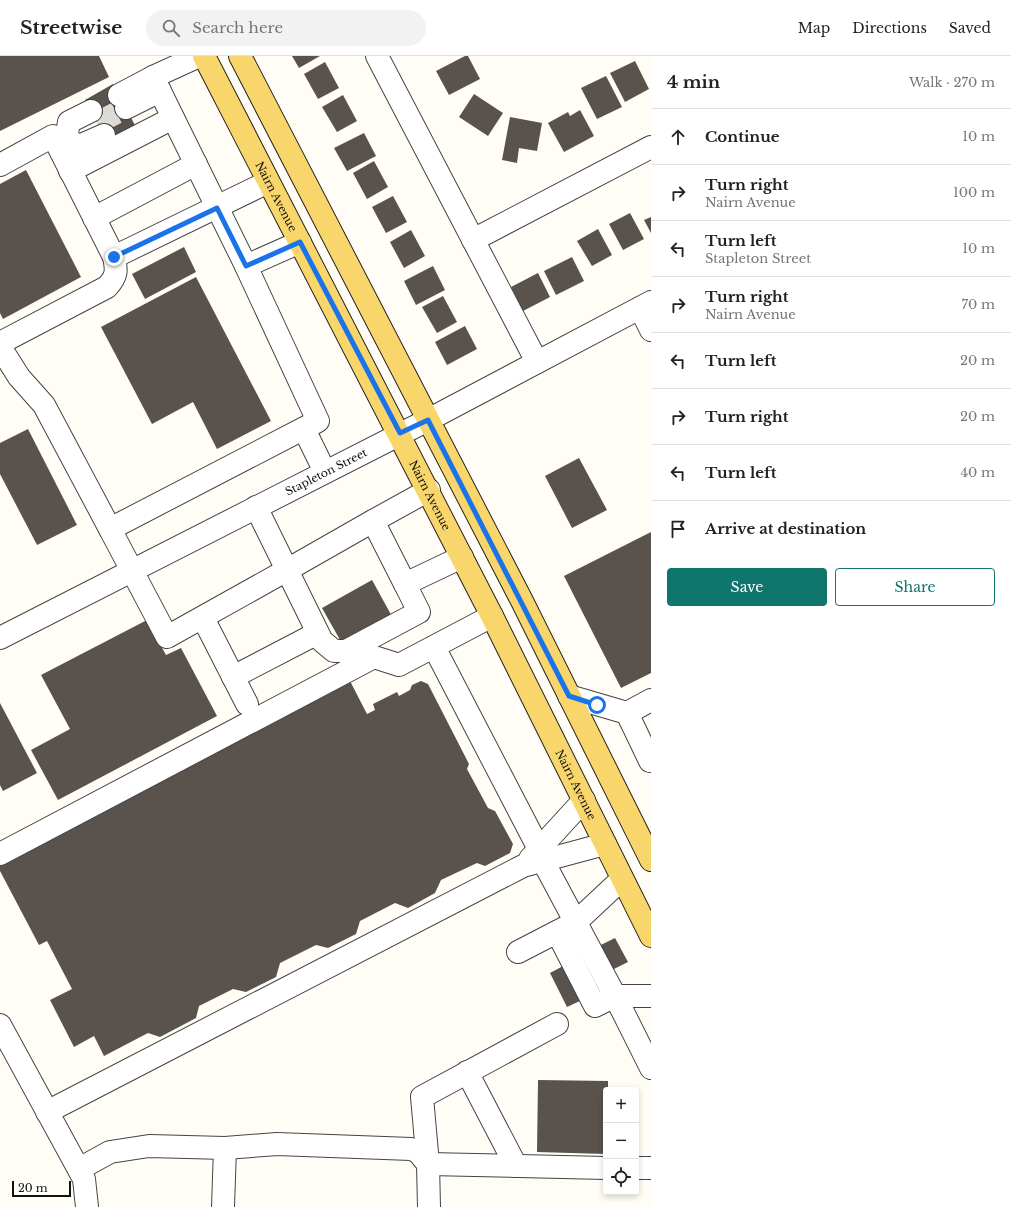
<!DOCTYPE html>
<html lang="en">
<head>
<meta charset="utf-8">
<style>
  :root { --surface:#fff; --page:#f2f2f2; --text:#222; --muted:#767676; --line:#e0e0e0; --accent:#0f766e }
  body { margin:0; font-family:"Libre Baskerville",serif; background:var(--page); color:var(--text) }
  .controls { position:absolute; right:12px; bottom:12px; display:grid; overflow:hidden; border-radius:4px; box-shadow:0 2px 6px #0003 }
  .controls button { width:36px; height:36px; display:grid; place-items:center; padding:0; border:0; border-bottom:1px solid var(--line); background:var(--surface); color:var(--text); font:20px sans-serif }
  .scale { position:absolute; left:12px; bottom:10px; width:59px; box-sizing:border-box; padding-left:4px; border:2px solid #111; border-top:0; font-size:11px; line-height:14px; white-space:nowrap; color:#111; -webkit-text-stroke:3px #fff; paint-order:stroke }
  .stop { position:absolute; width:12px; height:12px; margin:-9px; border:3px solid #1a73e8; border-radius:50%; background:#fff }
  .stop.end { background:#1a73e8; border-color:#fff; box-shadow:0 1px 4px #0008 }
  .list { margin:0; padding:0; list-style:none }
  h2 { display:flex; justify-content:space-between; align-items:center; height:52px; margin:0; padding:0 16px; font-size:17px }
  h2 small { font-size:13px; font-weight:400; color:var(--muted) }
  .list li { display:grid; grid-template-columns:26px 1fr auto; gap:12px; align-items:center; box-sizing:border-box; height:56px; padding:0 16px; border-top:1px solid var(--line) }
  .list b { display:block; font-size:15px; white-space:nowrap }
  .list p { margin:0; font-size:13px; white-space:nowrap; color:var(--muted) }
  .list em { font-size:13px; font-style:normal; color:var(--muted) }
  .actions { display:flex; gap:8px; padding:12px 16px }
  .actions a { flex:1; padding:9px 0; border:1px solid var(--accent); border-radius:4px; text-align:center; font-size:14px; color:var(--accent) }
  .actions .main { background:var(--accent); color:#fff }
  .icon { flex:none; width:22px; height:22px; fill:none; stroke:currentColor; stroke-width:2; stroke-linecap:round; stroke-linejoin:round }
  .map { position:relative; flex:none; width:651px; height:1151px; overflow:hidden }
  header { display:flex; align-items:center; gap:24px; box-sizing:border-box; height:56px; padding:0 20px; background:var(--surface); border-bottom:1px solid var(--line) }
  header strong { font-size:19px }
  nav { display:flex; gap:22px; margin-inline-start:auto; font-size:14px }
  .search { width:280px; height:36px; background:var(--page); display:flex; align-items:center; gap:10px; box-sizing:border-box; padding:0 14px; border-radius:22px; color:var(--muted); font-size:15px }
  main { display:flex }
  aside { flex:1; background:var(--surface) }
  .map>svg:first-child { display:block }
  .building { fill:#5a524d }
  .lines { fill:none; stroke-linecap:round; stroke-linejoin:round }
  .minor-tunnel { stroke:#dbdad3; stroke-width:22; stroke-dasharray:22 11; stroke-linecap:butt }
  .minor-casing { stroke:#444; stroke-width:24 }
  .major-casing { stroke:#222; stroke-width:24 }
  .minor { stroke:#fff; stroke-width:22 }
  .major { stroke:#f9d66b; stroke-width:22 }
  .route { stroke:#1a73e8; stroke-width:5 }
  .labels { text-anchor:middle; stroke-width:4; stroke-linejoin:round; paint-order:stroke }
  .street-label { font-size:11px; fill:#111; stroke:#fff }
</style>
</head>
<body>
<header>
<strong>Streetwise</strong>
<div class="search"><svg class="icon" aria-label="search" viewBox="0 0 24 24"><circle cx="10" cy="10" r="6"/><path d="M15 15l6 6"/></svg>Search here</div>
<nav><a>Map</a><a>Directions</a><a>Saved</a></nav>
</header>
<main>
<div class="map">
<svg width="651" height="1151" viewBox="0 0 651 1151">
  <rect width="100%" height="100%" fill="#fffdf5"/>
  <g class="building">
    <path d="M0 0H99L109 21 0 75Z"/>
    <path d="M292 0H320L299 12Z"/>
    <path d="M465 0H468L480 23 449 39 436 15Z"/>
    <path d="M635 5 649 33 625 46 610 17Z"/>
    <path d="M325 6 339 32 318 43 304 18Z"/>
    <path d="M606 20 622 51 597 63 581 32Z"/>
    <path d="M113 28 137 73 109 88 85 44Z"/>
    <path d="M474 38 503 57 488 80 459 61Z"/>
    <path d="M343 39 357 65 337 76 322 51Z"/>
    <path d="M580 54 594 80 564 96 548 67 568 56 570 60Z"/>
    <path d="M510 61 542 67 537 95 519 92 517 107 502 104Z"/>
    <path d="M364 77 376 100 347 115 334 92Z"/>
    <path d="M374 105 388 131 367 143 353 117Z"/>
    <path d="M26 114 81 221 3 263 0 257V128Z"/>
    <path d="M393 140 407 166 386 177 372 151Z"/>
    <path d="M630 157 644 183 623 194 609 168Z"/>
    <path d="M651 161V177L644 164Z"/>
    <path d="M598 173 612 199 592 210 577 185Z"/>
    <path d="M411 174 425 200 404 212 390 186Z"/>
    <path d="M184 191 196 216 145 243 132 218Z"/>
    <path d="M572 201 584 225 556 239 544 215Z"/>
    <path d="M433 210 445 234 416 249 404 225Z"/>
    <path d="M538 217 550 241 523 255 511 231Z"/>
    <path d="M196 221 271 365 217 393 193 346 152 368 101 271Z"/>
    <path d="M443 240 457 266 437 277 422 251Z"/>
    <path d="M465 270 477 293 447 309 435 286Z"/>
    <path d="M28 373 77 469 37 489 0 418V387Z"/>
    <path d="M579 402 607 454 572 472 545 420Z"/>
    <path d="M651 476V617L621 632 564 520Z"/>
    <path d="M372 524 394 564 344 591 322 552Z"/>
    <path d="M147 564 166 599 181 592 217 660 58 744 31 694 70 673 41 619Z"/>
    <path d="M350 625 367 658 375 654 373 648 397 636 399 640 410 634 412 629 421 625 428 628 469 708 467 713 488 752 495 755 513 788 510 797 485 810 477 807 441 824 435 837 408 852 395 847 360 865 356 878 328 892 316 889 280 907 276 921 246 936 233 933 199 950 196 962 160 981 148 977 104 1000 94 980 74 991 50 944 72 933 47 885 39 889 0 815V806Z"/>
    <path d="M0 647 37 717 3 735 0 729Z"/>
    <path d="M615 882 628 906 576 932 582 944 567 951 550 917 565 909 564 907Z"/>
    <path d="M538 1024 608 1025V1034H606V1098L537 1096Z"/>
  </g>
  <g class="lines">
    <path class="minor-tunnel" d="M97 67 126 52"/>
    <g class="minor-casing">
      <g id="minor">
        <path d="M377 0 537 306"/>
        <path d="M119 39 153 21"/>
        <path d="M126 52 160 35"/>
        <path d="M91 55 69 66 66 83 79 90 104 79"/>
        <path d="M0 109 53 80 114 201C117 215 117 220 107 231L0 287"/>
        <path d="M70 115 173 62"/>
        <path d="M94 162 196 108"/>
        <path d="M473 184 651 91"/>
        <path d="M114 201 268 126"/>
        <path d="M246 210 300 186"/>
        <path d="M640 252 651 274"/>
        <path d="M0 291 19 321 44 349 110 473 318 365 246 210 153 21 199 0"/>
        <path d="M304 373 325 416"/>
        <path d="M429 434 373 465 405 528 462 501"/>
        <path d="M256 451 287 514 373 465"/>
        <path d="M110 473 167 581 287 514 322 585 334 595H346L419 556 405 528"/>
        <path d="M203 562 247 648"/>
        <path id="s1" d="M0 582 428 364 651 246"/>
        <path d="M434 591 539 793"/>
        <path d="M233 621 308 582"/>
        <path d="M569 640 627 657"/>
        <path d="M650 705 627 657 651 644"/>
        <path d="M0 798 374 601 399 609 492 560"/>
        <path d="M530 803 584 744"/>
        <path d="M543 805 615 940 651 1012"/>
        <path d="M557 876 595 950 615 940H651"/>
        <path d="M518 896 576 866 622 823"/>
        <path d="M0 969 84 1123 87 1151"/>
        <path d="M467 1016 516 1110"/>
        <path d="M47 1056 523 810 605 788"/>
        <path d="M636 1112H651"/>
        <path d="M79 1113 110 1096 149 1090 225 1092 277 1088 411 1093 418 1096 428 1108 606 1112"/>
        <path d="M223 1151 225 1092"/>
        <path d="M429 1151 428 1108 422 1041 557 968"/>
      </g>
    </g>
    <g class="major-casing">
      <g id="major">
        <path id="s2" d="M204 0 492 560 651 880"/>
        <path d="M240 0 522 545 651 804"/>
      </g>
    </g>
    <use href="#minor" class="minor"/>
    <use href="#major" class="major"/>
  </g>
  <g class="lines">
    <path class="route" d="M114 201 217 152 246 210 300 186 400 377 428 364 569 640 597 649"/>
  </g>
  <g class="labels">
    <g class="street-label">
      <text dy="4" stroke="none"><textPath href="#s2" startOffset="158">Nairn Avenue</textPath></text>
      <text dy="4" stroke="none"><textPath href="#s1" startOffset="366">Stapleton Street</textPath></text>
      <text dy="4" stroke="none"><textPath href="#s2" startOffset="494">Nairn Avenue</textPath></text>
      <text dy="4" stroke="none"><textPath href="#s2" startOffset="818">Nairn Avenue</textPath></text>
    </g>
  </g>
</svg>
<div class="controls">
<button>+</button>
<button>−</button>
<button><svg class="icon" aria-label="locate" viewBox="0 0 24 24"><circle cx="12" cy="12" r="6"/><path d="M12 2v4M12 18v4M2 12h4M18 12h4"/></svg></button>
</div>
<div class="scale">20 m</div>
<div class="stop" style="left:597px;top:649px"></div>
<div class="stop end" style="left:114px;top:201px"></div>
</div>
<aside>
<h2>4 min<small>Walk · 270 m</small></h2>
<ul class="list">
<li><svg class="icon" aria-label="ahead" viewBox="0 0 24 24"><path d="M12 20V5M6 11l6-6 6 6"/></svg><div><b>Continue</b></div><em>10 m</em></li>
<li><svg class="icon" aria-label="right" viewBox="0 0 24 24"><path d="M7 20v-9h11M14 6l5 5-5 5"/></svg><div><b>Turn right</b><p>Nairn Avenue</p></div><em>100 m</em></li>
<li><svg class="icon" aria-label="left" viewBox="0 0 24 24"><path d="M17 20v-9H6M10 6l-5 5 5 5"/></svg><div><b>Turn left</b><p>Stapleton Street</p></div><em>10 m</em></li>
<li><svg class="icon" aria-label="right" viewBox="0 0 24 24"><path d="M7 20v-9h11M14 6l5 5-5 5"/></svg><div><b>Turn right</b><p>Nairn Avenue</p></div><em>70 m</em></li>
<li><svg class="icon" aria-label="left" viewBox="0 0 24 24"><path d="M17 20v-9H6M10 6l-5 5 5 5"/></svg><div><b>Turn left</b></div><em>20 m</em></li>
<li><svg class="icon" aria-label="right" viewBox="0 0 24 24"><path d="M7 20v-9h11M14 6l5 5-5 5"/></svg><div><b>Turn right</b></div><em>20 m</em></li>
<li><svg class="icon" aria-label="left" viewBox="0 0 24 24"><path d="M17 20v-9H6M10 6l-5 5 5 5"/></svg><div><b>Turn left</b></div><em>40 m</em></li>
<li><svg class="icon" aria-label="arrive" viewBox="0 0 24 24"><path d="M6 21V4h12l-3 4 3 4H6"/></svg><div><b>Arrive at destination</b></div></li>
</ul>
<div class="actions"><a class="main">Save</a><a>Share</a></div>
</aside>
</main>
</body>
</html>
